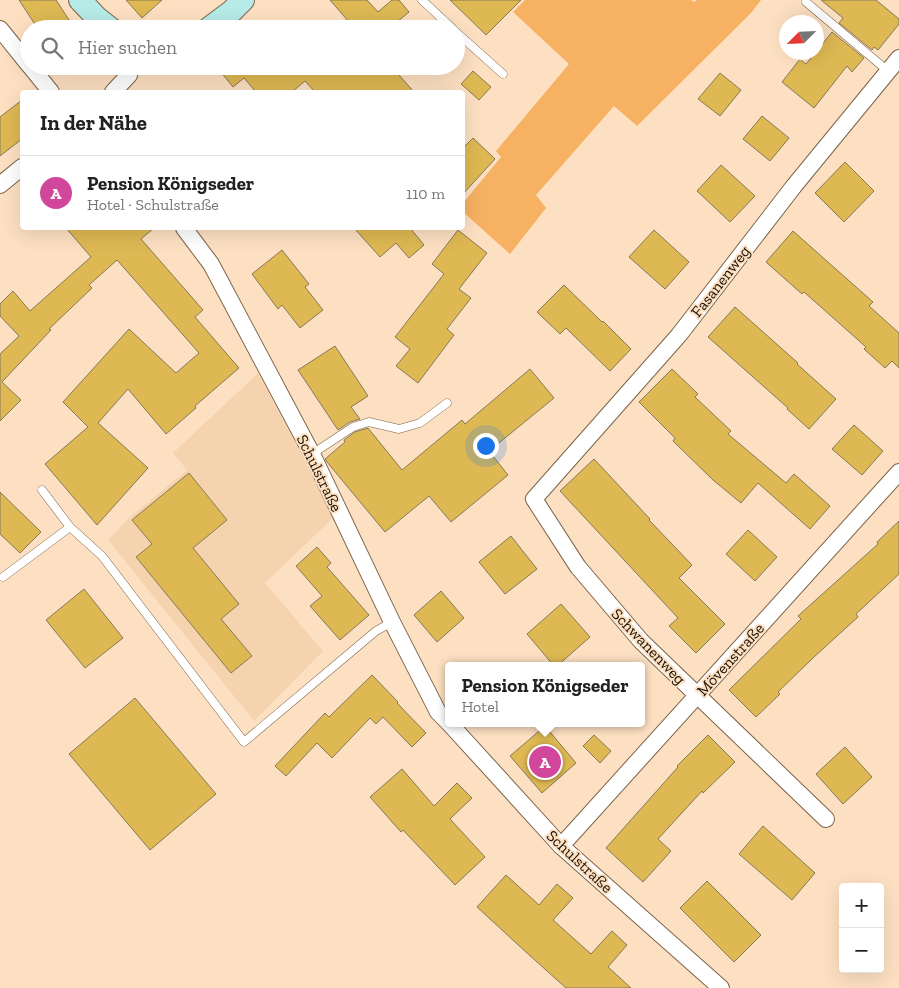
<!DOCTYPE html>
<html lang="de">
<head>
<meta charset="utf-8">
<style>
  :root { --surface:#fff; --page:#f6f6f6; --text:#222; --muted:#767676; --line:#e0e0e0; --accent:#197bc7 }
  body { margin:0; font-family:"Zilla Slab",serif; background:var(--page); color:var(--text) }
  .controls { position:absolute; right:15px; bottom:15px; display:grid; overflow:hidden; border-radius:5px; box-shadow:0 5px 20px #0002 }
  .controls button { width:45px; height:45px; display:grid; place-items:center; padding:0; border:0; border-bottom:1px solid var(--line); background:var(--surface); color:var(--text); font:25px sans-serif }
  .compass { position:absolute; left:779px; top:15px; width:45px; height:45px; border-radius:50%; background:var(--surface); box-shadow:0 5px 20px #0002; rotate:246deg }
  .you { position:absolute; left:485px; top:445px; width:18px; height:18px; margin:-12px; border:4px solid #fff; border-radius:50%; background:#1a73e8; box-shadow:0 0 0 8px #1a73e833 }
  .badge { display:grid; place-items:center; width:32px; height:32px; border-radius:50%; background:var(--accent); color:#fff; font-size:16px; font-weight:700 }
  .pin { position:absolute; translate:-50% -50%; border:2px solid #fff; box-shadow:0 1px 5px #0006 }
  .popup { position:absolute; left:445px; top:662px; width:200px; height:65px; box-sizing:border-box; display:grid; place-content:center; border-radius:5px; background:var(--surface); filter:drop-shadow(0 1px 4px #0005); font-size:16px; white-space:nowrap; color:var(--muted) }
  .popup b { font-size:19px; color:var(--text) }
  .popup::after { content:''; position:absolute; left:50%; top:100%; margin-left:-10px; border:10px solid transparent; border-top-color:var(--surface) }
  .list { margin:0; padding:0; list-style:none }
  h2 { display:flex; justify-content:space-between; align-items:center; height:65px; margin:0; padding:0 20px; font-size:21px }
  h2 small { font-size:16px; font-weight:400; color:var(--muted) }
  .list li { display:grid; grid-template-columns:32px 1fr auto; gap:15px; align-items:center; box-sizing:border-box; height:75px; padding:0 20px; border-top:1px solid var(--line) }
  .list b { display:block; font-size:19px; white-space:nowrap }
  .list p { margin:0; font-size:16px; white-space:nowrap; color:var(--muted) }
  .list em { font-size:16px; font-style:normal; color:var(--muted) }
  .icon { flex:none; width:28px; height:28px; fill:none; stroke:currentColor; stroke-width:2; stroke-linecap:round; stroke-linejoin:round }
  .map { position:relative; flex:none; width:899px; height:988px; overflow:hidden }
  .search { position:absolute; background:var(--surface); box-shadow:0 5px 20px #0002; left:20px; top:20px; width:445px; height:55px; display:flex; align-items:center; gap:12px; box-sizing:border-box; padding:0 18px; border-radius:28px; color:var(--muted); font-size:19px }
  .panel { position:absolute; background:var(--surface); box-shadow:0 5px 20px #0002; left:20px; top:90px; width:445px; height:140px; border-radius:5px }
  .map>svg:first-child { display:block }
  .built { fill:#f5d3af }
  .green { fill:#f6b162 }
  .building { fill:#deb853; stroke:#877957 }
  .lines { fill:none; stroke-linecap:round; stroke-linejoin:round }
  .service-casing { stroke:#7d6449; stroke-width:9 }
  .minor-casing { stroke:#7d6449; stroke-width:18 }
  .secondary-casing { stroke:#7d6449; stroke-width:24 }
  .service { stroke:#fff; stroke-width:8 }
  .minor { stroke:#fff; stroke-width:16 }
  .secondary { stroke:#b6ebe8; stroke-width:22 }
  .labels { text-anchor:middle; stroke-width:4; stroke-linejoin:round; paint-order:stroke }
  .street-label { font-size:16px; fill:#1b1106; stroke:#fde0c2 }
</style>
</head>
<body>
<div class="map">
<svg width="899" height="988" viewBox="0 0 899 988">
  <rect width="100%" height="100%" fill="#fde0c2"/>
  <path class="built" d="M258 373 334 517 265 583 323 651 254 721 108 540 129 518 187 470 173 453Z"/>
  <path class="green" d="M525 0H691L694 2 697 0H761L751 13 637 126 614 106 536 195 546 208 510 254 463 212V203L501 157 496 151 569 64 513 12Z"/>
  <g class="building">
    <path d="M19 0H56L75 29H38Z"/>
    <path d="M126 0H162L142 18Z"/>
    <path d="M330 0H367L378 12 392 0H399L409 12 391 27 393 29H355Z"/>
    <path d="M450 0H521L486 35Z"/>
    <path d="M821 0H876L899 19V24L878 50 874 47 872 50 839 23 843 18Z"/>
    <path d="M832 32 864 58 852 72 847 66 814 108 782 82 800 59 806 64Z"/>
    <path d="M216 66H391L414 92H315L305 81 292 92H256L244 78 233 87Z"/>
    <path d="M473 71 491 87 479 100 461 84Z"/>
    <path d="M720 73 741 90 720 116 698 99Z"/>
    <path d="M22 100V139L0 156V117Z"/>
    <path d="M762 116 789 138 770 161 743 139Z"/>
    <path d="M473 138 495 159 462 195V149Z"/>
    <path d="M845 162 874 191 844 222 815 193Z"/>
    <path d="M721 165 755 196 730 222 697 191Z"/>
    <path d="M66 228H154L141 239 203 310 195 317 239 368 195 406 196 408 166 434 128 389 98 423 148 468 97 525 45 464 88 427 63 402 129 329 176 373 199 353 117 260 89 285 92 288 49 329 51 330 2 382 21 400 0 421V354L19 336 0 316V304L13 291 30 311 91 257Z"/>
    <path d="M354 228H413L411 229 424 245 409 258 396 243 380 257Z"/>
    <path d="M458 230 487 253 459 289 471 298 447 329 454 335 418 383 396 366 410 349 395 337 444 274 432 264Z"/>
    <path d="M654 230 689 262 665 289 629 257Z"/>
    <path d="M793 231 873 302 869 306 899 333V368L892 361 885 368 864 349 866 347 804 292 802 294 766 262Z"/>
    <path d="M282 250 309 284 305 287 323 310 300 328 282 305 278 309 252 274Z"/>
    <path d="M564 285 602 322 603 321 631 349 610 371 566 328 560 334 537 312Z"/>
    <path d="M735 307 798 363 797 364 836 399 809 429 787 409 788 408 708 337Z"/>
    <path d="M335 346 368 396 351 407 360 419 350 422 338 430 298 370Z"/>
    <path d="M530 369 554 398 489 451 508 475 451 522 429 496 385 532 327 462 325 459 345 442 344 440 355 432 368 428 402 470 462 420 465 424Z"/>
    <path d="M672 369 698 394 695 397 731 431 728 434 786 483 794 474 830 506 810 529 758 483 741 503 713 480 673 441 675 438 639 402Z"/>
    <path d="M854 425 883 451 862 475 832 449Z"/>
    <path d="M594 459 650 519 649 520 692 565 679 578 725 624 696 653 669 626 678 618 560 491Z"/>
    <path d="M189 473 227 520 193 548 239 604 221 619 252 656 231 673 136 557 152 544 132 520Z"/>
    <path d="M0 492 41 532 20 553 0 534Z"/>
    <path d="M899 521V574L856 614 858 617 814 657 778 692 780 694 756 717 729 690 801 619 798 616 878 544 877 542Z"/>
    <path d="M748 530 777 557 755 581 726 554Z"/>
    <path d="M511 536 537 569 505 594 479 562Z"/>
    <path d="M317 547 331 563 327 567 369 615 340 640 310 606 322 596 296 566Z"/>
    <path d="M84 589 123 638 85 668 46 620Z"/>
    <path d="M441 591 464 618 437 642 414 615Z"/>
    <path d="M561 604 590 637 557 666H554L527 634Z"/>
    <path d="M372 675 398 702 397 703 426 733 412 747 383 717 376 724 370 718 332 758 317 743 286 776 275 766 325 713 329 717Z"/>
    <path d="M135 698 216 794 150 850 69 754Z"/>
    <path d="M545 726 576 763 542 793 510 756Z"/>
    <path d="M594 735 611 751 600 763 583 746Z"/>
    <path d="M708 735 735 762 703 793 702 791 658 839 671 851 643 882 606 848 678 767 677 766Z"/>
    <path d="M845 747 872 777 843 804 816 774Z"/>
    <path d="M402 769 434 806 457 783 472 798 450 819 485 857 455 885 403 830 401 832 370 797Z"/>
    <path d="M763 826 815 873 792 900 739 854Z"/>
    <path d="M506 875 539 905 557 884 573 898 553 920 591 954 612 931 627 945 608 967 631 988H566L527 953 477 907Z"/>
    <path d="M707 881 761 935 734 962 680 908Z"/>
  </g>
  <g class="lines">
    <g class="service-casing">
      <g id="service">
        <path d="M422 0 453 29"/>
        <path d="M806 2 888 71"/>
        <path d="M456 32 503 74"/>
        <path d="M312 454 353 427 369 422 399 429 420 423 447 403"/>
        <path d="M42 490 70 527 102 556 244 742 376 631 392 622"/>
        <path d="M3 577 70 527"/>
      </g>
    </g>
    <g class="minor-casing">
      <g id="minor">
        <path d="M0 29 29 65"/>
        <path d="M30 66 51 92"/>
        <path d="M113 92 129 75 131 66"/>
        <path d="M0 185 22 167"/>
        <path d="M184 228 211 264 312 454 392 622 438 712 449 723"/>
        <path d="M449 723 561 846 721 988"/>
        <path d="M826 819 641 641 578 567 534 499 679 335 794 186 899 58"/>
        <path d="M561 846 899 472"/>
      </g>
    </g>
    <g class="secondary-casing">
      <g id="secondary">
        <path d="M80 0 97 18 111 29"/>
        <path d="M208 29 232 11 243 0"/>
      </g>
    </g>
    <use href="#service" class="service"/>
    <use href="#minor" class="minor"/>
    <use href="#secondary" class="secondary"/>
  </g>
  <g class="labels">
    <g class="street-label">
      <text transform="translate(720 281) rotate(-52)" y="6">Fasanenweg</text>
      <text transform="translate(320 473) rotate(64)" y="6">Schulstraße</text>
      <text transform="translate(649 646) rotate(46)" y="6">Schwanenweg</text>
      <text transform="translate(730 659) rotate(-48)" y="6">Mövenstraße</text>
      <text transform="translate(580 861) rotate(43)" y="6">Schulstraße</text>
    </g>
  </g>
</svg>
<div class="controls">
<button>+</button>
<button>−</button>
</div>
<svg class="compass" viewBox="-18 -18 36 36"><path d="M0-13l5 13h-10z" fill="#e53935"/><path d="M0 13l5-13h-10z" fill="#767676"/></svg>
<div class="you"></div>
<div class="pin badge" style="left:545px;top:762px;background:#d1479c">A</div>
<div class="popup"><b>Pension Königseder</b>Hotel</div>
<div class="search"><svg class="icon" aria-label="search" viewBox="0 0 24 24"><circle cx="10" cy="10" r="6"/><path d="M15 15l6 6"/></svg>Hier suchen</div>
<section class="panel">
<h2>In der Nähe<small></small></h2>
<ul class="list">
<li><span class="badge" style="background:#d1479c">A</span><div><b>Pension Königseder</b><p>Hotel · Schulstraße</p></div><em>110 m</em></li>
</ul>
</section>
</div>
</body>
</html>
